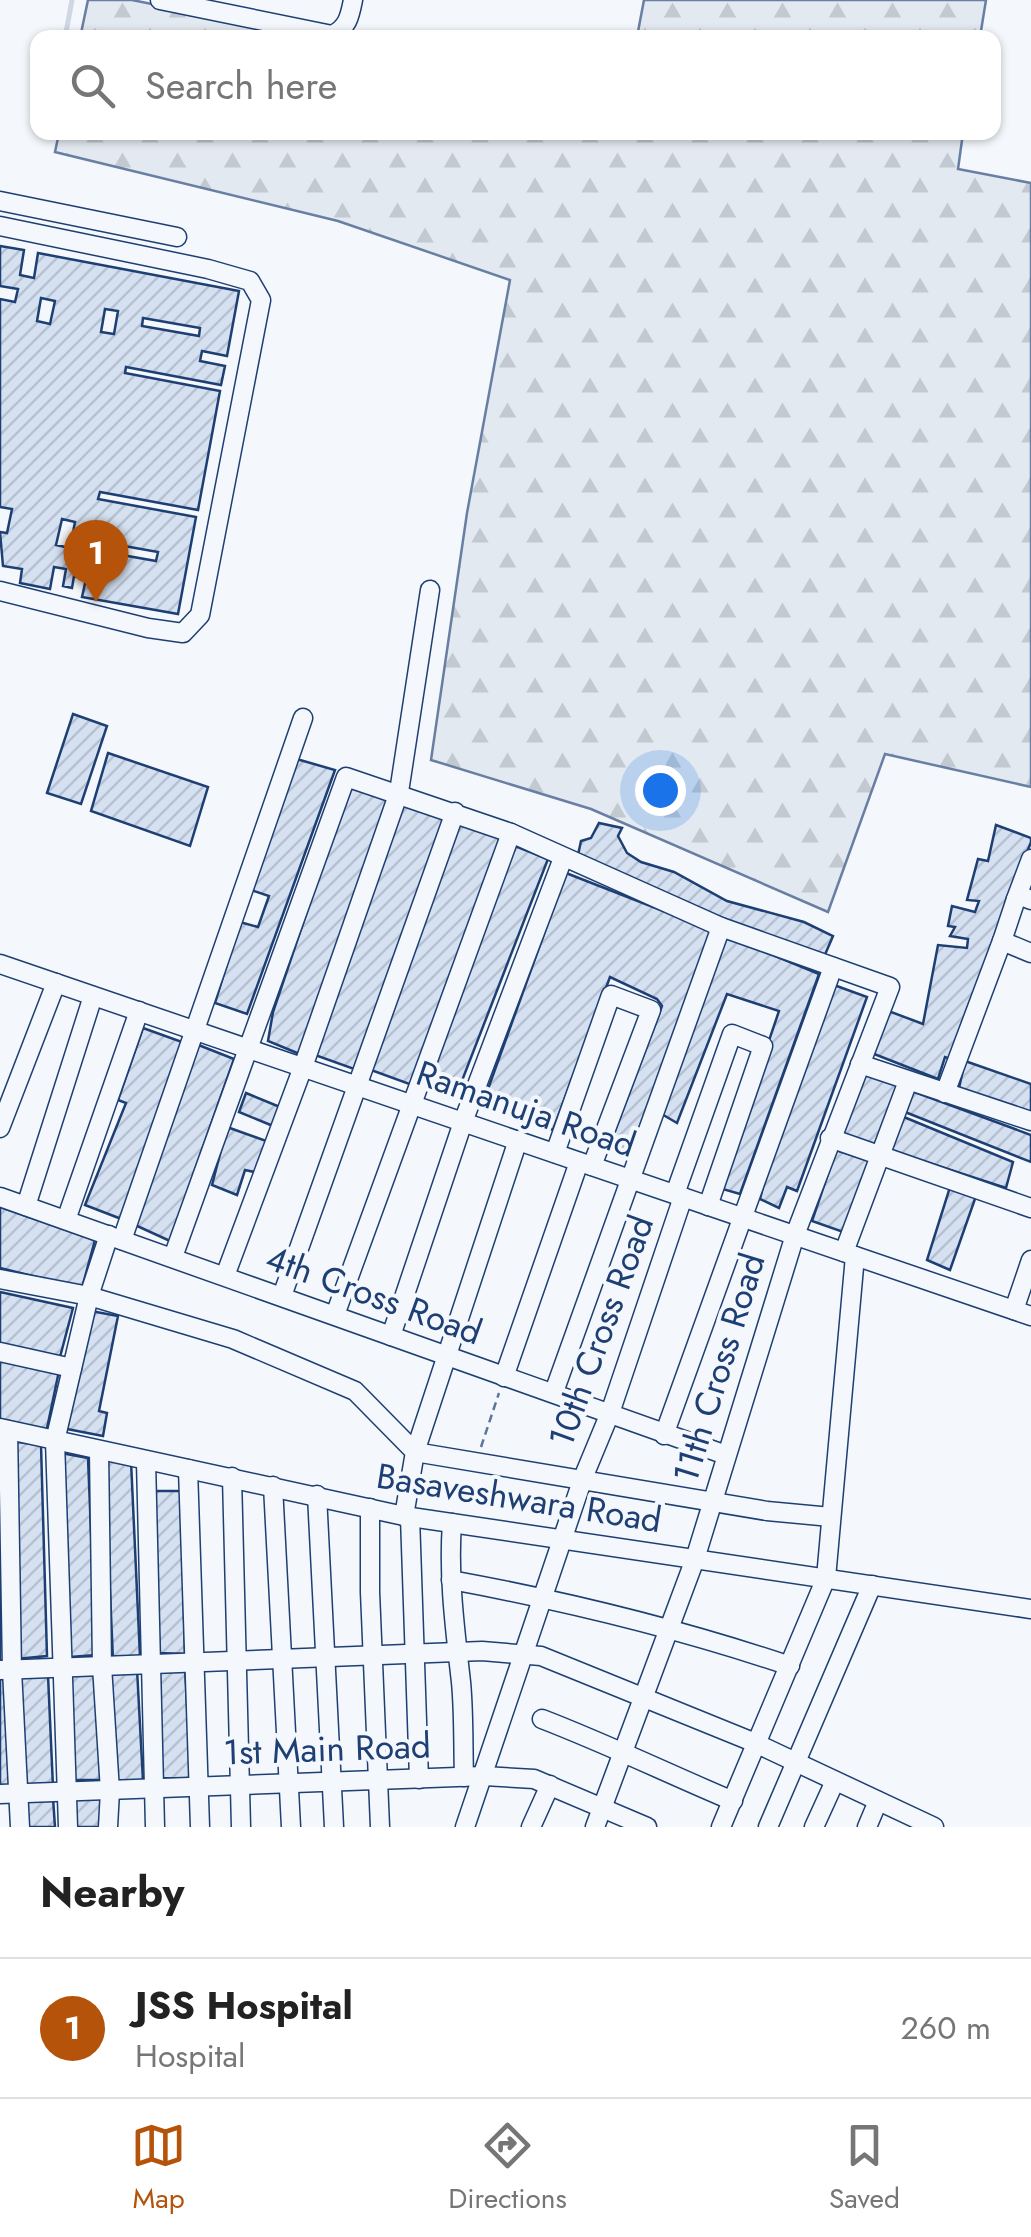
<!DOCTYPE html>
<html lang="en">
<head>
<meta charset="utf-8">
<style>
  :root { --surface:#fff; --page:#f2f2f2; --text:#222; --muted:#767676; --line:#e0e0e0; --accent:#b45309 }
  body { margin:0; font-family:Jost,sans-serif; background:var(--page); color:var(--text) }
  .you { position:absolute; left:660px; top:790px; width:35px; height:35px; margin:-25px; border:8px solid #fff; border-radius:50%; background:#1a73e8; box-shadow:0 0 0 15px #1a73e833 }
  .badge { display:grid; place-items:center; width:65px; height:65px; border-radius:50%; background:var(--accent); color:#fff; font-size:32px; font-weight:700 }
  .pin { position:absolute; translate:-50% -82px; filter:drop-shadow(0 2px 5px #0008) }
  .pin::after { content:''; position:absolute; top:52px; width:35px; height:30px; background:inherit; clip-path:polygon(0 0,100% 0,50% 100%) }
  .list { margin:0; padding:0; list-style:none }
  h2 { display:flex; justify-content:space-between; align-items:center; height:130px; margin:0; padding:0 40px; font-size:42px }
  h2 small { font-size:32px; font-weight:400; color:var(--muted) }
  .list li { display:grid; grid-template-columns:65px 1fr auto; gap:30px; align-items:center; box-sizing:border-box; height:140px; padding:0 40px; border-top:2px solid var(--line) }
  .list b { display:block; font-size:38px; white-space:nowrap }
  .list p { margin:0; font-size:32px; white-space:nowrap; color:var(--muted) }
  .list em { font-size:32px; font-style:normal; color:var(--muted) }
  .icon { flex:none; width:55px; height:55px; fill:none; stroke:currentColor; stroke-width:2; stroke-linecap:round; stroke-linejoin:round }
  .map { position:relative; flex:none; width:1031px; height:1827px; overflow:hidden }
  .search { position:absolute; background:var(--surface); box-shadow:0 2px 8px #0004; left:30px; right:30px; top:30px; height:110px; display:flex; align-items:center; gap:25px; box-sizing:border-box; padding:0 35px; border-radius:20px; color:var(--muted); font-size:38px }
  .sheet { height:270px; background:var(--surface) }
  nav { display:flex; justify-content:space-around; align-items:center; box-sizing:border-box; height:140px; border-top:2px solid var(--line); background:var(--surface); font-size:28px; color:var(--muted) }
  nav a { display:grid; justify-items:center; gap:5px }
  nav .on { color:var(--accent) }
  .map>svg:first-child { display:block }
  .forest { fill:url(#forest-firs); stroke:#687fa3; stroke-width:2.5 }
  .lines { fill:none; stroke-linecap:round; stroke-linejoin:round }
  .stream { stroke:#cfd7e4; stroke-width:5 }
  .building { fill:url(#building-hatch); stroke:#1d3f73; stroke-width:2.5; fill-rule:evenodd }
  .minor-casing { stroke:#1d3f73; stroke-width:21 }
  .path { stroke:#5e769c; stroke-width:2.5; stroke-dasharray:8 5; stroke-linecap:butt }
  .minor { stroke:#f4f7fb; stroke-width:18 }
  .labels { text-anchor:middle; stroke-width:8; stroke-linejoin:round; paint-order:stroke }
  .street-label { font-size:35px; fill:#1d3f73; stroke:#f4f7fb }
</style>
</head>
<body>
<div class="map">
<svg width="1031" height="1827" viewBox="0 0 1031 1827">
  <defs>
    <pattern id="forest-firs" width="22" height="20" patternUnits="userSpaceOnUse" patternTransform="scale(2.5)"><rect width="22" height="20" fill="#e3e9f0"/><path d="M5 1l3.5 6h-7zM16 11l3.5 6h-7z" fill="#c2c9d1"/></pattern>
    <pattern id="building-hatch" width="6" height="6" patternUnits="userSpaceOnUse" patternTransform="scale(2.5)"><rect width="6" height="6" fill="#d5e0f0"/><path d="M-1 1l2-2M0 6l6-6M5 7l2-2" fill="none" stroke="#b6c1d1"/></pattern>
  </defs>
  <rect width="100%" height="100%" fill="#f4f7fb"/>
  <g class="forest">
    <path d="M88 0H132L316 37 80 38Z"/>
    <path d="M644 0H986L980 37H637Z"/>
    <path d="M59 133H963L958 169 1031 183V787L885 754 828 912 591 809 431 760 467 513 510 280 338 221 55 152Z"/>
  </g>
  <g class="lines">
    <path class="stream" d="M65 38 72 0"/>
  </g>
  <g class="building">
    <path d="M0 246 24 250 20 275 34 278 38 253 239 291 227 356 202 351 200 361 225 366 221 385 126 367 125 373 220 391 198 510 100 492 98 499 196 517 178 614 82 597 86 579 74 576 72 588 63 586 66 569 54 567 50 589 20 583 22 569 3 566 0 532 7 533 12 509 0 507V299L15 302 18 289 0 286ZM41 298 55 301 50 324 37 321ZM105 309 118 311 114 334 101 332ZM143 318 200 328 199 336 142 326ZM62 519 75 522 70 548 56 545ZM96 541 158 552 156 561 94 550Z"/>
    <path d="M73 714 107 726 81 804 47 793Z"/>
    <path d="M108 753 208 787 190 846 91 811Z"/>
    <path d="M293 758 335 770 247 1014 215 1003 240 922 258 927 269 896 251 890Z"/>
    <path d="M350 784 393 801 302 1055 268 1041 273 1012Z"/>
    <path d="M399 804 445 818 354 1069 315 1055Z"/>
    <path d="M460 821 501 838 412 1085 371 1070Z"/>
    <path d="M599 823 622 828 618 836 627 853 641 862 674 872 727 901 804 922 833 936 824 957 727 920 578 855 581 841 591 838Z"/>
    <path d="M996 825 1031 838V842L1006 905 954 1060 945 1057 938 1079 869 1052 886 1010 923 1024 938 945 967 948 968 939 950 936 955 927 948 926 952 906 975 912 979 901 967 900 978 859 988 861Z"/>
    <path d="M510 844 548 859 458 1091 426 1081Z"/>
    <path d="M566 873 712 930 631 1158 608 1149 662 1006 657 999 610 977 553 1130 484 1100Z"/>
    <path d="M724 935 819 974 740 1194 719 1188 779 1011 727 994 677 1123 660 1113Z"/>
    <path d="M834 985 867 997 797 1191 787 1187 779 1208 760 1199 771 1154Z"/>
    <path d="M143 1028 182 1042 124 1220 85 1205 126 1103 118 1100Z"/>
    <path d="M196 1044 234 1059 170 1241 135 1225Z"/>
    <path d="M965 1061 1031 1084V1113L959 1088Z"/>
    <path d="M865 1073 899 1085 876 1147 839 1133Z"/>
    <path d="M909 1090 1031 1135V1162L900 1110Z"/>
    <path d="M246 1093 280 1107 273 1126 239 1112Z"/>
    <path d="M899 1115 1013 1162 1006 1188 886 1149Z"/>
    <path d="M227 1127 269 1142 259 1173 245 1170 237 1195 212 1185Z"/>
    <path d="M836 1150 873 1162 846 1233 812 1221Z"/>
    <path d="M950 1187 976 1196 950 1270 927 1260Z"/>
    <path d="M0 1207 95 1240 82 1288 0 1268Z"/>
    <path d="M0 1292 73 1308 60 1357 0 1344Z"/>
    <path d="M91 1311 118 1316 99 1411 107 1413 103 1436 67 1429Z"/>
    <path d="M0 1357 59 1371 46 1433 0 1422Z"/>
    <path d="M0 1436 7 1661H0Z"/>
    <path d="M10 1441 41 1445 47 1656 16 1659Z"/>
    <path d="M61 1453 88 1458 96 1655 70 1657Z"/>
    <path d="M104 1456 131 1461 140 1657 113 1660Z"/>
    <path d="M151 1491H181L185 1654 159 1653Z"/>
    <path d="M185 1667 191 1779 160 1778 157 1670Z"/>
    <path d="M97 1669 102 1780H71L68 1672Z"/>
    <path d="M137 1669 143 1781 112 1780 109 1672Z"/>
    <path d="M48 1675 53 1787 22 1786 19 1678Z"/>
    <path d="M8 1677 12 1785 0 1786V1678Z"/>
    <path d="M101 1794 102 1827H73L72 1797Z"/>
    <path d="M53 1798 55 1827H25V1801Z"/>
  </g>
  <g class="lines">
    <g class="minor-casing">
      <g id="minor">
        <path d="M160 0 332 35C348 28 350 15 353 0"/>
        <path d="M0 201 177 237"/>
        <path d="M0 226 208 269 250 281 261 300 200 615 183 633 148 628 0 591"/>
        <path d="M1016 899 1031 859"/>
        <path d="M1031 900 1021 896 1016 899 1002 941 1031 953"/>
        <path d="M0 964 1031 1316"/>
        <path d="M860 1064 1031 1121"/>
        <path d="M945 1093 1002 941"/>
        <path d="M0 1128 56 983"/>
        <path d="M830 1138 1031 1208"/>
        <path d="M518 1140 415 1452 767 1511 831 1517"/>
        <path d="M555 1153 611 995 651 1010 592 1166"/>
        <path d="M675 1194 732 1034 763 1046 708 1206"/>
        <path d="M0 1197 726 1455"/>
        <path d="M26 1206 93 996"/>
        <path d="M66 1220 139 1011"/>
        <path d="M122 1240 303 718"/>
        <path d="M844 1252 908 1081"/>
        <path d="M173 1257 346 777 511 833 721 927 890 987 795 1235 695 1559 595 1827"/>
        <path d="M225 1276 303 1067 399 792 430 590"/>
        <path d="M0 1279 89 1296 233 1339 355 1391 415 1452 404 1516"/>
        <path d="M282 1296 455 812"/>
        <path d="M1014 1310 1031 1260"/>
        <path d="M335 1315 511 833"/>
        <path d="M391 1336 463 1122 563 858"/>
        <path d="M0 1352 72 1368"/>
        <path d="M504 1377 579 1162"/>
        <path d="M554 1392 721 927"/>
        <path d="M0 1428 404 1516 1031 1609"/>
        <path d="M8 1430 12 1670 20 1827"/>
        <path d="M664 1435 833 967"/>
        <path d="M99 1451 102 1666 110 1791 108 1827"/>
        <path d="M146 1461 155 1827"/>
        <path d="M188 1469 200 1827"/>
        <path d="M232 1477 241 1827"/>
        <path d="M273 1486 291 1827"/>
        <path d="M317 1495 334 1827"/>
        <path d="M370 1508V1592L380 1827"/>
        <path d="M410 1517 419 1779"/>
        <path d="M452 1523C448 1576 455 1629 461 1682 464 1713 463 1745 464 1777"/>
        <path d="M451 1580C565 1601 680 1629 790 1666"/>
        <path d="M0 1670 482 1651 541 1656 753 1742 934 1827"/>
        <path d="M542 1719C607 1744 669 1774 733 1801"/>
        <path d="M0 1794 484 1776 534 1779 647 1827"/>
        <path d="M68 1827 55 1441 89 1296 109 1235"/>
        <path d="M465 1827 583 1478 610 1413 683 1197"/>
        <path d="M531 1827 550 1785"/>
        <path d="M721 1827 826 1578 855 1256"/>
        <path d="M768 1827 872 1585"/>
        <path d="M814 1827 835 1781"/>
        <path d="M867 1827 878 1801"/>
      </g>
    </g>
    <path class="path" d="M481 1447 499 1393"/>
    <use href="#minor" class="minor"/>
  </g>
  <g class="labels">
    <g class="street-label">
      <text transform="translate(526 1109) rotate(19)" y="12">Ramanuja Road</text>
      <text transform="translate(374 1295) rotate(20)" y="12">4th Cross Road</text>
      <text transform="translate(601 1331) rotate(-70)" y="12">10th Cross Road</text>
      <text transform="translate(719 1368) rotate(-73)" y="12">11th Cross Road</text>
      <text transform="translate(519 1498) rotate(9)" y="12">Basaveshwara Road</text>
      <text transform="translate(327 1749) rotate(-2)" y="12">1st Main Road</text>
    </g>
  </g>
</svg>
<div class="you"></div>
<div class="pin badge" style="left:96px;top:602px">1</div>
<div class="search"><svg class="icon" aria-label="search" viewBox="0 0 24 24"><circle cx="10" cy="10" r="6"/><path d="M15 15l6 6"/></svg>Search here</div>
</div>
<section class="sheet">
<h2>Nearby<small></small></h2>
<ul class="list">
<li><span class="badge">1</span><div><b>JSS Hospital</b><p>Hospital</p></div><em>260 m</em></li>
</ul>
</section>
<nav>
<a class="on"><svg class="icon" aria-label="map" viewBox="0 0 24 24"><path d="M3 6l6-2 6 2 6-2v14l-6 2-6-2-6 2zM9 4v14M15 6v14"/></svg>Map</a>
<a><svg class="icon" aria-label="directions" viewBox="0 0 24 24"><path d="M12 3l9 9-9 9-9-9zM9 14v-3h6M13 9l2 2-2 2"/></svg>Directions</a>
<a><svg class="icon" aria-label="saved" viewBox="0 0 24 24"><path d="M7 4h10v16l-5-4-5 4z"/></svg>Saved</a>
</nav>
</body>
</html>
